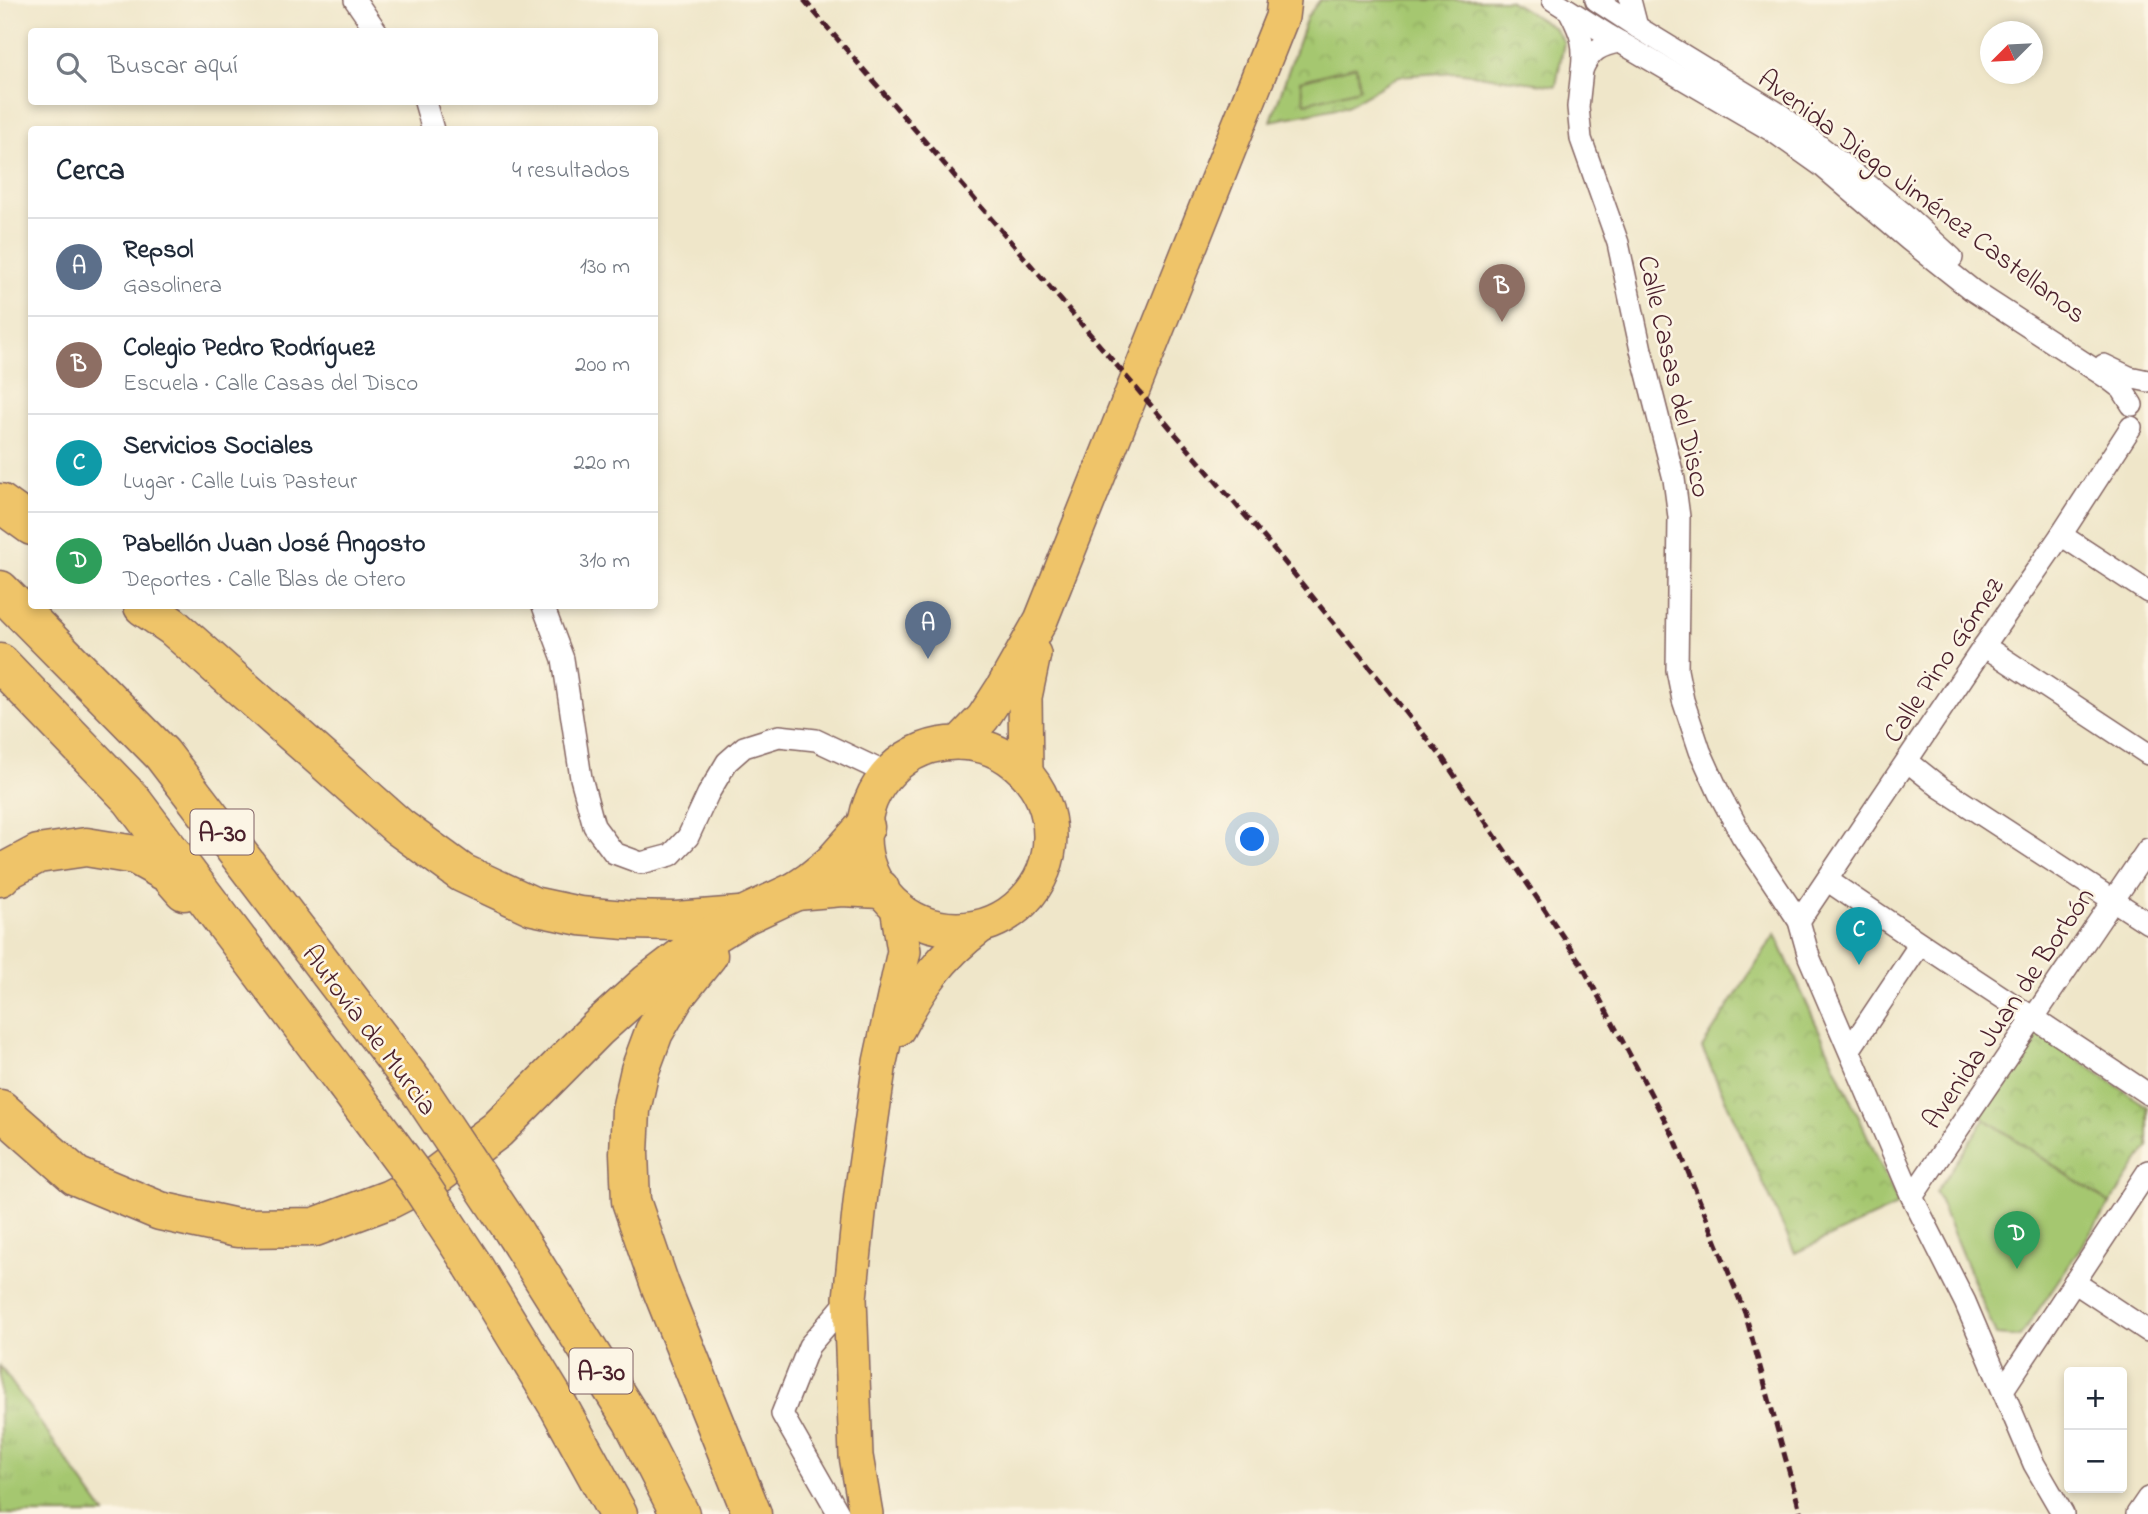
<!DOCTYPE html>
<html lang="es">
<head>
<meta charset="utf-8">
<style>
  :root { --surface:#fff; --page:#f6f6f7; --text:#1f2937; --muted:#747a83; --line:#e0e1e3; --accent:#1f6fb2 }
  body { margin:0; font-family:"Indie Flower",sans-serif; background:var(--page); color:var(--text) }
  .controls { position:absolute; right:21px; bottom:21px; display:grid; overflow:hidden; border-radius:7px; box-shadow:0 4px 10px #0003 }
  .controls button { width:63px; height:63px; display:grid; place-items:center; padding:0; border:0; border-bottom:2px solid var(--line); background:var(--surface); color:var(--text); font:35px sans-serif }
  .compass { position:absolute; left:1980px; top:21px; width:63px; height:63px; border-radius:50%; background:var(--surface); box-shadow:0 4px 10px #0003; rotate:246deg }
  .you { position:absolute; left:1253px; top:840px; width:24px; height:24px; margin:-18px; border:5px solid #fff; border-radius:50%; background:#1a73e8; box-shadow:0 0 0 10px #1a73e833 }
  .badge { display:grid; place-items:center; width:46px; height:46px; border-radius:50%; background:var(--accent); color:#fff; font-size:23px; font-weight:700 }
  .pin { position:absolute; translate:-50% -58px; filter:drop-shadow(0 2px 4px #0008) }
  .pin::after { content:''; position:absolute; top:37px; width:24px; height:21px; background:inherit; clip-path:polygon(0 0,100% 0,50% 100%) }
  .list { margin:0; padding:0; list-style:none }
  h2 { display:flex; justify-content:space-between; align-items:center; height:91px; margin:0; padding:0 28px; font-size:30px }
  h2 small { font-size:23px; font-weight:400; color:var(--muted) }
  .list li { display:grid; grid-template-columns:46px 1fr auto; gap:21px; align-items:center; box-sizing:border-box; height:98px; padding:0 28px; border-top:2px solid var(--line) }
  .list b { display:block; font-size:26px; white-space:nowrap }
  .list p { margin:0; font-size:23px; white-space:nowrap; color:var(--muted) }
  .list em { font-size:23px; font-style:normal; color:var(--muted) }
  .icon { flex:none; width:38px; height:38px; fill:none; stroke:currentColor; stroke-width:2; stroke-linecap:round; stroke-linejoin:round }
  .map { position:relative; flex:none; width:2148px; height:1514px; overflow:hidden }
  .search { position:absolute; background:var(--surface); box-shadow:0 4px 10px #0003; left:28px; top:28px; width:630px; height:77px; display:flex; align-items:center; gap:18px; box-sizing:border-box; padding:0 24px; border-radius:7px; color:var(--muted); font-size:26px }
  .panel { position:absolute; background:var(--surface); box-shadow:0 4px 10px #0003; left:28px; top:126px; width:630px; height:483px; border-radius:7px }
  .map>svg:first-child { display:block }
  .grass { fill:url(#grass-tufts); stroke:#78734e; stroke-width:2 }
  .park { fill:url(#park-crowns); stroke:#78734e; stroke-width:2 }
  .garden { fill:#a5c770; stroke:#78734e; stroke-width:2 }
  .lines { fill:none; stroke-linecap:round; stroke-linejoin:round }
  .street-casing { stroke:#846562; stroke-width:24 }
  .primary-casing { stroke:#846562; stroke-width:36 }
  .highway-casing { stroke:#846562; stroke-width:41 }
  .street { stroke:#fff; stroke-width:21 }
  .primary { stroke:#efc469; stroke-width:33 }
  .highway { stroke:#efc469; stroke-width:38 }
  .rail { stroke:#4a1f2b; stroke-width:5; stroke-dasharray:10 5; stroke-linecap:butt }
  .highway-bridge-casing { stroke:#846562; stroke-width:41; stroke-linecap:butt }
  .highway-bridge { stroke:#efc469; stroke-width:38 }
  .labels { text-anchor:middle; stroke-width:5; stroke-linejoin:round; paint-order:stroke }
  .shield { fill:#fcf5e5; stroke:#7f5f63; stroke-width:2 }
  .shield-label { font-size:26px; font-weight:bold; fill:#4a1f2b }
  .street-label { font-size:28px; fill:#4a1f2b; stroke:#fcf5e5 }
</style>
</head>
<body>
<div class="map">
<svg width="2148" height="1514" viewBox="0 0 2148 1514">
  <defs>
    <pattern id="grass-tufts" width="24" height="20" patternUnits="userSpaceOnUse" patternTransform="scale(1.75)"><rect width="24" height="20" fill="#a5c770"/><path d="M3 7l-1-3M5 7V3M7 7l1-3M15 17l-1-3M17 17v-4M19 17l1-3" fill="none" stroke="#90aa61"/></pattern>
    <pattern id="park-crowns" width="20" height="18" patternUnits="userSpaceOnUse" patternTransform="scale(1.75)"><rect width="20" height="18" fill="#a5c770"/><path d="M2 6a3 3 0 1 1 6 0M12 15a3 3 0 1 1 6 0" fill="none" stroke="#90aa61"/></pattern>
  </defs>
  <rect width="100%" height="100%" fill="#fcf5e5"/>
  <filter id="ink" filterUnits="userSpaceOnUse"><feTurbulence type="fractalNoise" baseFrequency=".0143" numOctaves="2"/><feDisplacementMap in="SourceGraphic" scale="14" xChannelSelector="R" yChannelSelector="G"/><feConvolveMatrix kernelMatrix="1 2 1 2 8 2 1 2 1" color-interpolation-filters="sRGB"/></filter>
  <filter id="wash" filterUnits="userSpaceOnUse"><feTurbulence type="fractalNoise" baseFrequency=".00686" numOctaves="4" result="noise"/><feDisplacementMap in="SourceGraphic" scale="28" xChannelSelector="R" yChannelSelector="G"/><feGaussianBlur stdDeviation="1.57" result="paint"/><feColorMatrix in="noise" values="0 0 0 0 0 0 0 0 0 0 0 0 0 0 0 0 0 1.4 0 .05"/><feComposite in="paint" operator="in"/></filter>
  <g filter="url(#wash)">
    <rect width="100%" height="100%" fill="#efe6c9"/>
    <path class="grass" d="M0 1366 105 1514H0Z"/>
    <g class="park">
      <path d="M1320 0H1509L1554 28 1564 42 1556 86 1456 72 1399 76 1347 106 1271 121 1307 17Z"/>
      <path d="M1775 934 1899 1205 1795 1253 1702 1048Z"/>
      <path d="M2036 1031 2148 1107V1147L2110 1204 1980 1115Z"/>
    </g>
    <g class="garden">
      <path d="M1356 66 1359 89 1305 103 1300 81Z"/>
      <path d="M1985 1119 2110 1204 2020 1337 1996 1335 1936 1192Z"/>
    </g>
  </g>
  <g filter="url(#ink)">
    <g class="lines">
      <g class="street-casing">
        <g id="street">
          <path d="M355 0 377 32"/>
          <path d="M1553 0 1608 35 1774 132 1822 166 1909 240 1972 290 2109 379 2122 389 2132 405"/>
          <path d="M1596 0 1637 27 1781 115 1904 214 1952 258"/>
          <path d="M1630 0 1637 27"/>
          <path d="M1570 12C1582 35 1585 45 1582 70 1590 51 1600 45 1620 42"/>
          <path d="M1582 70 1578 107 1581 139 1618 243 1641 350 1674 479 1679 517 1677 670 1683 700 1700 751 1719 793 1742 836 1799 921 1809 957 1912 1197 1965 1302 2034 1464 2063 1514"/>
          <path d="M425 102 433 130"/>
          <path d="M2104 365 2129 377 2148 381"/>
          <path d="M2061 535 2148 592"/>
          <path d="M543 606 563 659 581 778 594 826 614 853 641 863 671 855 688 837 708 794 727 762 744 747 779 736 816 740 888 774"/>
          <path d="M1984 646 2148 754"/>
          <path d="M1907 761 1941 788 2148 923"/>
          <path d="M1827 880C1933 953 2041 1022 2148 1094"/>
          <path d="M1799 921 1984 646 2061 535 2131 427"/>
          <path d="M1850 1049 1920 944"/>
          <path d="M1912 1197 2148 849"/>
          <path d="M2074 1282 2148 1331"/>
          <path d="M2003 1390 2148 1171"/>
          <path d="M839 1514 782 1414 809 1346 850 1298"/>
          <path d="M2137 1514 2148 1498"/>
        </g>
      </g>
      <g class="primary-casing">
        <g id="primary">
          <path d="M959 743 983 718 1003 687 1041 620 1282 17 1284 0"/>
          <circle cx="957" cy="836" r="93"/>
          <path d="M1026 773 1025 697 1034 654"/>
          <path d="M898 1029C920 986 941 956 980 927"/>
          <path d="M866 1514 856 1456 850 1298 861 1194 880 1062 904 951 897 907"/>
        </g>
      </g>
      <g class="highway-casing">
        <g id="highway">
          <path d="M0 503 32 526"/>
          <path d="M0 590 162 754 422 1094"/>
          <path d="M143 606 172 626 399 827 462 873 533 906 580 916 625 920 676 921 739 916"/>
          <path d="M0 663 131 799 345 1083"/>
          <path d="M0 877 6 871 38 854 86 847 135 855 169 874 184 891"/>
          <path d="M796 891 842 887 880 889"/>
          <path d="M708 955 676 995 654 1032 640 1070 631 1110 629 1153 631 1201 660 1285 752 1514"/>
          <path d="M0 1109 76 1176 160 1211 237 1228 315 1227 390 1199 437 1175 497 1130 597 1029 648 983 707 938 745 915 796 891 811 881 832 864 865 827"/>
          <path d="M514 1232 632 1420 680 1514"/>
          <path d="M472 1264 559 1407 618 1514"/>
        </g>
      </g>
      <use href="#street" class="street"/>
      <use href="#primary" class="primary"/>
      <use href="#highway" class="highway"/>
      <path class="rail" d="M804 0 1273 548 1442 757 1580 962 1674 1137 1745 1313 1801 1514"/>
      <g class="highway-bridge-casing">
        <g id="highway-bridge">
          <path d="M345 1083 417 1180 472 1264"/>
          <path d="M422 1094 514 1232"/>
        </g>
      </g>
      <use href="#highway-bridge" class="highway-bridge"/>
    </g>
  </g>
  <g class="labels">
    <g class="shield">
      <rect x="190.5" y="809.5" width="63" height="45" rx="5"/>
      <rect x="569.5" y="1348.5" width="63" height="45" rx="5"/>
    </g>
    <g class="shield-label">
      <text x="222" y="841">A-30</text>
      <text x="601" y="1380">A-30</text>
    </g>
    <g class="street-label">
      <text transform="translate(1923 195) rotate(37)" y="10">Avenida Diego Jiménez Castellanos</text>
      <text transform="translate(1676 376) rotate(77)" y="10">Calle Casas del Disco</text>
      <text transform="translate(1942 659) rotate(-56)" y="10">Calle Pino Gómez</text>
      <text transform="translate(2007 1007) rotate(-56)" y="10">Avenida Juan de Borbón</text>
      <text transform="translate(371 1029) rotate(53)" y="10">Autovía de Murcia</text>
    </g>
  </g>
</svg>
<div class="controls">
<button>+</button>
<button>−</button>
</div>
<svg class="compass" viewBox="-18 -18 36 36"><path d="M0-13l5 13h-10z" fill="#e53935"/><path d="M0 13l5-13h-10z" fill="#747a83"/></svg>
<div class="you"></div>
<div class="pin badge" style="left:928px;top:659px;background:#5c6f8a">A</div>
<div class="pin badge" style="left:1502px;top:322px;background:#8d6e63">B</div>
<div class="pin badge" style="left:1859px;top:965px;background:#0f9aa8">C</div>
<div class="pin badge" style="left:2017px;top:1269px;background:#2e9e5b">D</div>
<div class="search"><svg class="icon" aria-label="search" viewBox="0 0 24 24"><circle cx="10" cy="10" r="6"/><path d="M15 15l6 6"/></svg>Buscar aquí</div>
<section class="panel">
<h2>Cerca<small>4 resultados</small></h2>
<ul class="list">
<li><span class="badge" style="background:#5c6f8a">A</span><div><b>Repsol</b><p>Gasolinera</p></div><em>130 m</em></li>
<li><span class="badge" style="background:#8d6e63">B</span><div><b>Colegio Pedro Rodríguez</b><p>Escuela · Calle Casas del Disco</p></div><em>200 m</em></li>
<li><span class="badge" style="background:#0f9aa8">C</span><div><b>Servicios Sociales</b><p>Lugar · Calle Luis Pasteur</p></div><em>220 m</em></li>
<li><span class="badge" style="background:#2e9e5b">D</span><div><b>Pabellón Juan José Angosto</b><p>Deportes · Calle Blas de Otero</p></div><em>310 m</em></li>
</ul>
</section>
</div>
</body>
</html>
